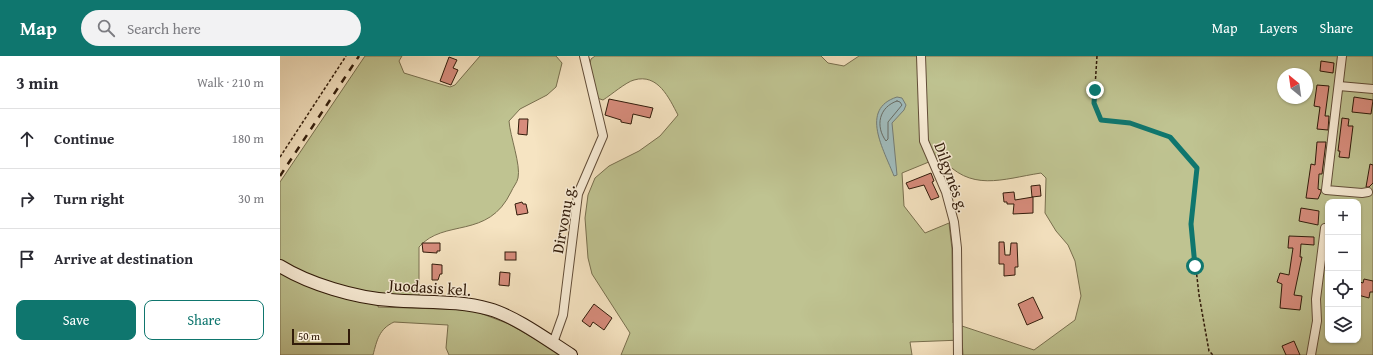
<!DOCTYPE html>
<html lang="en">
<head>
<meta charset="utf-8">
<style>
  :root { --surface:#fff; --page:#f2f2f3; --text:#2b2b33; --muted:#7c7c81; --line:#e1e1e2; --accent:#0f766e }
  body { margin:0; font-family:"Gentium Book Plus",serif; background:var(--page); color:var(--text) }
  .controls { position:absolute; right:12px; bottom:12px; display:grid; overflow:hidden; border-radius:8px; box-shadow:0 1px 3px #0004 }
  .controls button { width:36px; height:36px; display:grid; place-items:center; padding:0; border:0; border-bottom:1px solid var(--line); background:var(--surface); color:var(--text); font:20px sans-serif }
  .compass { position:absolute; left:997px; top:12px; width:36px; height:36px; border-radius:50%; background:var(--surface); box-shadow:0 1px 3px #0004; rotate:331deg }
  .scale { position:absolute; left:12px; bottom:10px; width:58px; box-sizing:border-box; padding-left:4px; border:2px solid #311b0a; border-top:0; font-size:11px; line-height:14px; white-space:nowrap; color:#311b0a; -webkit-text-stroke:3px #f9edd7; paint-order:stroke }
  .stop { position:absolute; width:12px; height:12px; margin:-9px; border:3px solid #0f766e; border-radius:50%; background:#fff }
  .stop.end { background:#0f766e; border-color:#fff; box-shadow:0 1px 4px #0008 }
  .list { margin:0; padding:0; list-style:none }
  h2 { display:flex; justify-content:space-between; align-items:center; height:52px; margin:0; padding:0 16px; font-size:17px }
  h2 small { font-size:13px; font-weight:400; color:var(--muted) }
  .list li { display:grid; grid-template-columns:26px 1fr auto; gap:12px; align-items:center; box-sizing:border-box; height:60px; padding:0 16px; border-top:1px solid var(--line) }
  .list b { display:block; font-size:15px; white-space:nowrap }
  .list em { font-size:13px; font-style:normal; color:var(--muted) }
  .actions { display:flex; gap:8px; padding:12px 16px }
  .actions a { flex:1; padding:9px 0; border:1px solid var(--accent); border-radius:8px; text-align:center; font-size:14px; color:var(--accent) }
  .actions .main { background:var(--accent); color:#fff }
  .icon { flex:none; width:22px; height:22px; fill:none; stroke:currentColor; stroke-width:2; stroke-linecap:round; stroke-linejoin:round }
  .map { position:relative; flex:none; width:1093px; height:299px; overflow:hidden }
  header { display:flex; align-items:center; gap:24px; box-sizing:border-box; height:56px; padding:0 20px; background:var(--accent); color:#fff }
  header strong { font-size:19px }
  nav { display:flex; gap:22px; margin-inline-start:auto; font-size:14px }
  .search { width:280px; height:36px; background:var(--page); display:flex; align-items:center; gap:10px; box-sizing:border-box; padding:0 14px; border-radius:22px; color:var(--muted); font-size:15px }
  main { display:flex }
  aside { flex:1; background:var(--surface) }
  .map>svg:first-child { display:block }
  .green { fill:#bfc391; stroke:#786f4e; fill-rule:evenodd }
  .water { fill:#a0bcbd; stroke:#747c75 }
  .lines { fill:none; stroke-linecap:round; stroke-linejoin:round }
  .shore { stroke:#686c64; stroke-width:1 }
  .building { fill:#d78c7c; stroke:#311b0a }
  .street-casing { stroke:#624d38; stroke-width:10 }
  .secondary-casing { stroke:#311b0a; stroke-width:14 }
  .path { stroke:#311b0a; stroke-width:1.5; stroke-dasharray:3 2; stroke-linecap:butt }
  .street { stroke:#f9edd7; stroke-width:8 }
  .secondary { stroke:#f9edd7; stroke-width:12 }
  .rail { stroke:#311b0a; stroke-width:2.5; stroke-dasharray:7 7; stroke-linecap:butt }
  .route { stroke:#0f766e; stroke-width:5 }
  .labels { text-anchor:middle; stroke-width:3; stroke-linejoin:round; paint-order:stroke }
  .street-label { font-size:16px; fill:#311b0a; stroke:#f9edd7 }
</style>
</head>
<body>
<header>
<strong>Map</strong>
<div class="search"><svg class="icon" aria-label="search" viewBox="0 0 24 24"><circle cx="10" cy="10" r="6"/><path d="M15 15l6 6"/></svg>Search here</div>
<nav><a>Map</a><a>Layers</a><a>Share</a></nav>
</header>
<main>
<aside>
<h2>3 min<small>Walk · 210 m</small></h2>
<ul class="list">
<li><svg class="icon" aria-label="ahead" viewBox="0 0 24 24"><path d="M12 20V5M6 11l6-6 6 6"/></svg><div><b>Continue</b></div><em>180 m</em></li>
<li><svg class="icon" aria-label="right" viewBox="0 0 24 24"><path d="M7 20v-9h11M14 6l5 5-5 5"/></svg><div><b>Turn right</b></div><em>30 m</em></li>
<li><svg class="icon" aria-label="arrive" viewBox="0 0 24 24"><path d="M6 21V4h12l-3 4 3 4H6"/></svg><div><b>Arrive at destination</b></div></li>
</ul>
<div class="actions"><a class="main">Save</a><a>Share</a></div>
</aside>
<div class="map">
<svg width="1093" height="299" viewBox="0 0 1093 299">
  <rect width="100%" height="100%" fill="#f6e4c2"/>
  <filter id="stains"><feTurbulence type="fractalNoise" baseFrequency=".005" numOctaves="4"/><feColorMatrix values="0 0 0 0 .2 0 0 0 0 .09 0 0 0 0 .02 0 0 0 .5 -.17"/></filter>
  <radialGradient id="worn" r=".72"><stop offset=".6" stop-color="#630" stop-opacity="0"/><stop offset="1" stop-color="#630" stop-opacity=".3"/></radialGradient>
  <g class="green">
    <path d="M85 0H122L119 5 124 17 170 31 175 29 200 0H276L282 7 276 31 267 39 240 53 229 65C230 80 241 109 238 122 237 127 233 131 231 136 208 184 164 162 139 191V242L100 239 98 251 192 254 229 268 283 299H169L166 292 168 269 114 266C99 273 97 284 93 299H0V126Z"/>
    <path d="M315 0H541L548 7 564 10 579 0H1093V299H683L682 284 630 286 632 299H341L350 277 312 218 308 202 305 162 308 139 315 122 329 110 359 95 380 80 398 59C389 42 378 17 354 24 346 26 331 39 323 44L317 42 309 12 311 3ZM1003 18H1027V42H1003ZM661 101C690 137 722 123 761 117L766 122 765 157 776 175 788 189 795 205 801 240 795 264 754 294 673 267 672 193 669 167 645 177 624 150 622 117ZM1048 146H1078V284H1048Z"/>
  </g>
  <path class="water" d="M617 41 622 42 626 49 624 54 612 67 617 119 614 120C604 94 579 53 617 41Z"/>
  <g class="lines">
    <path class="shore" d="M617 45 620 46 622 49 608 66V83L606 85C595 70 599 51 617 45Z"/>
  </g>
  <g class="building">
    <path d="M169 1 177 4 173 12 178 14 171 29 160 25Z"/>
    <path d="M1041 5 1054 7 1053 17 1040 15Z"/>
    <path d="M1037 29 1049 30 1045 60H1049L1048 74 1037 73 1040 51 1034 50Z"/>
    <path d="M1074 41 1093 44 1091 58 1072 56Z"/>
    <path d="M329 43 373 52 370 62 353 58 351 68 341 66V64L325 59Z"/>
    <path d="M1062 62 1069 63 1068 70H1073L1069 102 1059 101 1060 95H1058Z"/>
    <path d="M239 63H248L247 79 238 78Z"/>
    <path d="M1037 86H1046L1042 118H1039L1038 133 1041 134V136L1038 143 1026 142 1031 108 1035 109Z"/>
    <path d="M1090 108 1093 109V127L1089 131H1086Z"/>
    <path d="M651 117 654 125 652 126 659 141 651 144 644 129 629 133 626 127Z"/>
    <path d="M760 129 761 140 752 141 751 130Z"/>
    <path d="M734 136 735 144 753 141V157L733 158 734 148H727V146H724L723 137Z"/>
    <path d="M242 146 243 148H246L248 157 237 159 235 148Z"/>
    <path d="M1021 152 1039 155 1038 169 1019 165Z"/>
    <path d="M1009 180 1034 181V189L1021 188 1020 201H1022L1014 239 1022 240 1020 254 1000 252 1002 228 997 226 1000 217 1009 219 1013 192H1008Z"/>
    <path d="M719 186H724L725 199H730L731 187H737L738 211H735V219L724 220V208H719Z"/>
    <path d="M142 187H160V195H157V197L143 196Z"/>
    <rect x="225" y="196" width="11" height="8"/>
    <path d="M152 208 162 209V218H160L158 224H152Z"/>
    <path d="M220 216 230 217 229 230 219 229Z"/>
    <path d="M1084 223 1093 225V236H1090L1089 242 1078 239 1080 226 1083 227Z"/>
    <path d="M753 241 763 262 747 269 738 248Z"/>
    <path d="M314 248 332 262 324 274 313 266 310 271 302 265Z"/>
    <path d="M1014 285 1020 299H1006L1002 290Z"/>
  </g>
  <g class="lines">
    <g class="street-casing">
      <g id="street">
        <path d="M641 0 644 85 666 136 674 166 677 192 678 299"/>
        <path d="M1062 0 1046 134 1082 137 1088 136"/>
        <path d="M1059 30 1093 33"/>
        <path d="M273 287 283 259 298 138 323 80 304 0"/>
        <path d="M1031 299 1037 265 1036 243 1045 172"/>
      </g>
    </g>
    <g class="secondary-casing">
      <path id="secondary" d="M0 210C29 228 76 242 110 244 143 247 177 244 209 253 235 260 269 285 291 299"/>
    </g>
    <g class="path">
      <path d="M817 0 814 47 821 64 850 67 890 81 917 112 911 168 919 239 929 295 933 299"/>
      <path d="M0 101 66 0"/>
    </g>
    <use href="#street" class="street"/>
    <use href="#secondary" class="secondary"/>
    <path class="rail" d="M0 120 79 0"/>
  </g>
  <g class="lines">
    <path class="route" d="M815 34 814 47 821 64 850 67 890 81 917 112 911 168 915 210"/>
  </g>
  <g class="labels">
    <g class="street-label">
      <text transform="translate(672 121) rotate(70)" y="6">Dilgynės g.</text>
      <text transform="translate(283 163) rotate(-80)" y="6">Dirvonų g.</text>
      <text transform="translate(150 231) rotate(4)" y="6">Juodasis kel.</text>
    </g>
  </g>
  <rect width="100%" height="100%" filter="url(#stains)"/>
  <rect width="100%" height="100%" fill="url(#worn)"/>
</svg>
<div class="controls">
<button>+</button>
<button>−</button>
<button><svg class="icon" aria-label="locate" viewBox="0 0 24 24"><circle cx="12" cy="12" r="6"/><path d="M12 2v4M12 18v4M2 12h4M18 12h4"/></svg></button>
<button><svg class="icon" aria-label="layers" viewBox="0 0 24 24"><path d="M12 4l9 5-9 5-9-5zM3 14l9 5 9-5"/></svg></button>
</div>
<svg class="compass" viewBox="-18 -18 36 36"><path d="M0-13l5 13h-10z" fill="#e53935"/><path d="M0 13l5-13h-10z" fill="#7c7c81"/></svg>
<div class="scale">50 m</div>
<div class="stop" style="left:915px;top:210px"></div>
<div class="stop end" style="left:815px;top:34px"></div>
</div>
</main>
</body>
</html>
